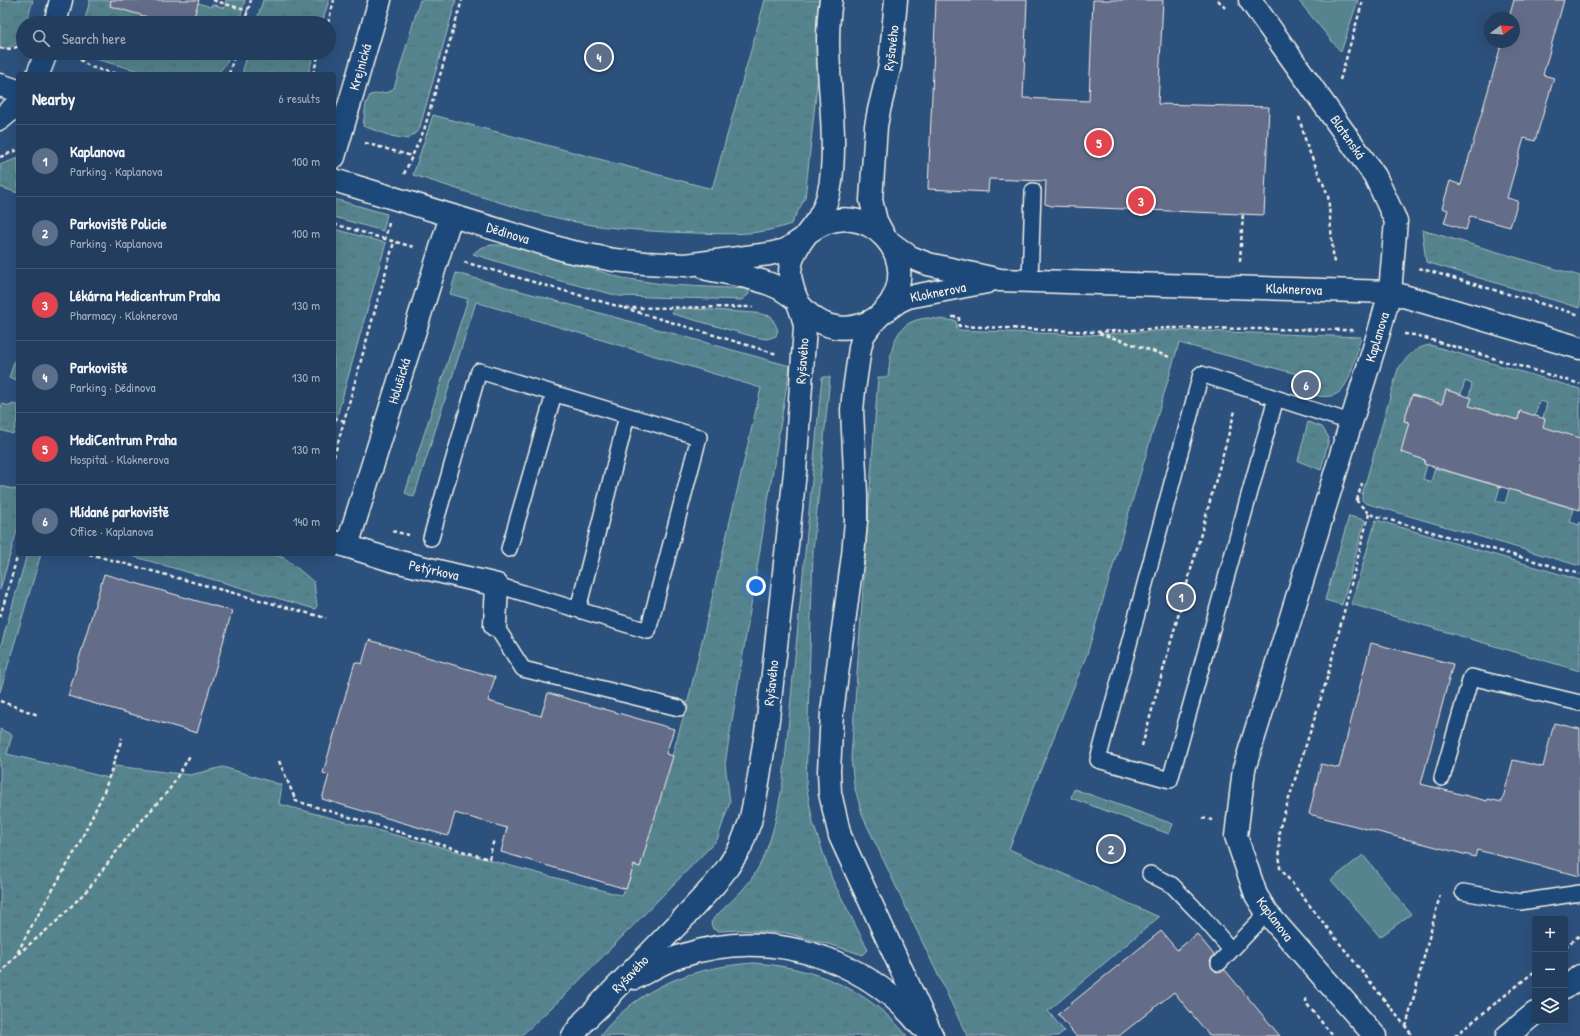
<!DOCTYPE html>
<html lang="en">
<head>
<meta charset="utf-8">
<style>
  :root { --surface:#223d5e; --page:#2a4464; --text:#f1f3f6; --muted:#a2aebc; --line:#3f5673; --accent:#ff9aa2 }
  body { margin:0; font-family:"Patrick Hand",sans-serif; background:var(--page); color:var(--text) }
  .controls { position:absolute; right:12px; bottom:12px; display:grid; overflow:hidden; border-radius:4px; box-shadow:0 4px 16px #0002 }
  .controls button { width:36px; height:36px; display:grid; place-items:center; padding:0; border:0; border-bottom:1px solid var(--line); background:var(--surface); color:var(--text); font:20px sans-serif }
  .compass { position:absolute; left:1484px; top:12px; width:36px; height:36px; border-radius:50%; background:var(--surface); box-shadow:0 4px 16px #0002; rotate:74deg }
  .you { position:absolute; left:756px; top:586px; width:14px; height:14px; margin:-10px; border:3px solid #fff; border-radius:50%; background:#1a73e8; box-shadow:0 0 0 6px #1a73e833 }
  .badge { display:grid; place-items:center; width:26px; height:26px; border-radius:50%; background:var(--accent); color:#fff; font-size:13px; font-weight:700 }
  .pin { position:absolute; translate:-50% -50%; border:2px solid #fff; box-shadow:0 1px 4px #0006 }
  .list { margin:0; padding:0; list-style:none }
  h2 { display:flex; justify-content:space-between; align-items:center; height:52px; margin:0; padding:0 16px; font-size:17px }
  h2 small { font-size:13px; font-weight:400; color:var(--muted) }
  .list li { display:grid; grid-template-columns:26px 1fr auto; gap:12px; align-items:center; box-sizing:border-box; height:72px; padding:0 16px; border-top:1px solid var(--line) }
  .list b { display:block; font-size:15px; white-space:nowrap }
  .list p { margin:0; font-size:13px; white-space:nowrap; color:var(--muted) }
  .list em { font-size:13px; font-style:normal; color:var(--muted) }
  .icon { flex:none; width:22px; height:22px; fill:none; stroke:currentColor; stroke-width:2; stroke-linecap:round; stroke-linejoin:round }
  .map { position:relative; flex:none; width:1580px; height:1036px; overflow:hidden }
  .search { position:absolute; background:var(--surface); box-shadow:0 4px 16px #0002; left:16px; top:16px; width:320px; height:44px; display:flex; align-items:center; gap:10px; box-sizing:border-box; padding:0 14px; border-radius:22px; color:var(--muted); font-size:15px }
  .panel { position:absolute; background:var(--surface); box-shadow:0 4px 16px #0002; left:16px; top:72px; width:320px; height:484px; border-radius:4px }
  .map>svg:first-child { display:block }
  .grass { fill:url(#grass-tufts); stroke:#a4babb }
  .pitch { fill:#54848e; stroke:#a4babb }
  .building { fill:#646c89; stroke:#f4f1e8 }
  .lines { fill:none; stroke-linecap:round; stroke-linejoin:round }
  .lane-casing { stroke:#f4f1e8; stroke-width:18 }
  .street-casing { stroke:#f4f1e8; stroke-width:25 }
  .secondary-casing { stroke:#f4f1e8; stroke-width:25 }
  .path { stroke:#f4f1e8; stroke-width:2.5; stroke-dasharray:4 3; stroke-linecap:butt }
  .lane { stroke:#1f4a7a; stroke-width:15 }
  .street { stroke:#1f4a7a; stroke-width:22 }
  .secondary { stroke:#1f4a7a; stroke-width:22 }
  .labels { text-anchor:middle; stroke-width:4; stroke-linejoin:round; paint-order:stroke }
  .street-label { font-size:14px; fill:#f4f1e8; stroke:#1f4a7a }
</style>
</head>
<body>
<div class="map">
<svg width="1580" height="1036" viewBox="0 0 1580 1036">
  <defs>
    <pattern id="grass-tufts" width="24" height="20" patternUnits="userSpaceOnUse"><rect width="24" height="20" fill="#54848e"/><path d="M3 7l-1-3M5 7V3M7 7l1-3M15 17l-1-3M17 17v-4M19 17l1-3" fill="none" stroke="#506c71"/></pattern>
  </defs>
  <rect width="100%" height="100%" fill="#2d517d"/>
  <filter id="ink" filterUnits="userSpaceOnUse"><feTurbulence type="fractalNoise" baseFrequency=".025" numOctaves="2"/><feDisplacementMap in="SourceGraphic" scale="8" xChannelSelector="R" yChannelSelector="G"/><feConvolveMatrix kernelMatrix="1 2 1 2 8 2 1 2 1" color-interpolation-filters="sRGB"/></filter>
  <g filter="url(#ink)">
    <g class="grass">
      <path d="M0 0H33L26 23H23L21 39 11 47 0 49Z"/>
      <path d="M90 0H138L164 20V23H84Z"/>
      <path d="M226 0H245L239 23H192L198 3 211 7 212 4 224 8Z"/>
      <path d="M263 0H329L322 23H256Z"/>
      <path d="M420 0H456L419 130 408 139 391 136 363 126 366 104 370 95 389 92 394 88Z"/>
      <path d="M765 0H826L805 198 791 224C758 236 729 234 695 233 660 232 626 230 592 225 532 215 471 193 413 175L433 115 712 189Z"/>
      <path d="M85 53H230L227 63 217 74H150L88 57Z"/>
      <path d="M248 53H314L308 74H243V70Z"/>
      <path d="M18 158V193L0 187V165Z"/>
      <path d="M334 199 387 214 383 231 334 217Z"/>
      <path d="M334 229 386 243 334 427Z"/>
      <path d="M1422 230 1580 276V308L1426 262Z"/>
      <path d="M491 245H512L622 278 669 285 748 289 749 294 742 300 619 296 557 280 473 254 480 248Z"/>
      <path d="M456 273 790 366 725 764 730 802 717 840 567 993 521 1036H0V729L12 735 7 754 109 778 115 766 190 775 223 767 282 785 279 804 620 895 626 889 634 865 640 867 688 701 761 388 476 302 414 497 405 493 468 299 450 294Z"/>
      <path d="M684 308 755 313 771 316 778 330 776 336 767 339 755 337 673 314 672 310Z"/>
      <path d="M928 318 956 321 957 330 1090 335 1172 330 1361 337C1356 352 1350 391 1334 395 1326 398 1319 396 1312 395L1316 379 1179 343 1087 654 1009 849 1159 917 1048 1011 1064 1031 1058 1036H967L863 817 854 785 851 758 878 377H888C891 350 893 320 928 318Z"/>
      <path d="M1430 345 1580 389V438L1542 428 1543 418 1547 403 1539 401 1535 416 1520 412 1517 420 1469 406 1471 398 1469 397 1472 384 1465 381 1461 394 1446 390 1442 404 1412 395 1404 421 1409 423 1401 452 1425 460 1424 464 1427 465 1423 479 1431 482 1435 468 1500 487 1496 501 1505 503 1509 489 1574 509 1570 522 1579 525 1580 522V566L1365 503 1362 500V495L1398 369C1407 357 1415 347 1430 345Z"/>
      <path d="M18 349V380L9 378Z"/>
      <path d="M822 377H830L813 551 806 784 813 823 832 879 868 950 863 955 835 946 786 933 739 930 720 931 713 929 711 923 714 918C726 906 740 894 750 881 771 851 777 816 783 781Z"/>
      <path d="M2 404 11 406 12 404 18 405V417L13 434 0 430V411Z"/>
      <path d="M1308 422 1322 427 1329 438 1321 470 1298 461Z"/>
      <path d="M0 486 18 490V527L0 590Z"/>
      <path d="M1349 516 1365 520 1342 605 1325 600Z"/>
      <path d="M1376 520 1580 580V671L1351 604Z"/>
      <path d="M27 554H41L0 692V649Z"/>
      <path d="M125 554H271L285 558 314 582 317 606 315 609Z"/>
      <path d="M1074 789 1173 824 1169 834 1071 798Z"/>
      <path d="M754 963C813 967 869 989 907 1036H600C639 986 693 967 754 963Z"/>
    </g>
    <g class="pitch">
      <path d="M1298 0H1358L1341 52Z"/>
      <path d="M1363 855 1411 914 1380 937 1331 880Z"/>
    </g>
    <g class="building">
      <path d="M111 0H199L192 23H168L110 6Z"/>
      <path d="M936 0H1027L1023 98 1089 101 1093 0H1163L1158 104 1269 107 1264 215 1052 206 1045 204 1046 181 989 179 988 192 928 189Z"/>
      <path d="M1514 0H1564L1543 75 1554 78 1535 141 1524 138 1507 198 1518 201 1510 227 1470 216 1466 230 1444 223 1448 210 1442 208 1450 181 1461 185 1502 42H1514V18H1509Z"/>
      <path d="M1446 390 1472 398 1469 406 1518 420 1520 411 1545 419 1543 427 1580 438V510L1424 464 1425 460 1401 452 1409 422 1404 421 1412 395 1442 404Z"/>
      <path d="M104 574 232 611 197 733 68 696Z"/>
      <path d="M369 640 495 677 488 701 541 716 548 693 674 729 666 754 673 756 640 867 634 865 626 889 501 852 507 828 455 813 448 836 322 799 329 775 323 773 355 662 362 664Z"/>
      <path d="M1371 643 1453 664 1421 784 1487 801 1488 799 1502 802 1513 760 1543 767 1554 723 1580 729V876L1477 850 1475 857 1309 814 1321 764 1339 768Z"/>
      <path d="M1161 931 1177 950 1197 934 1214 955 1210 961 1213 969 1217 972 1225 970 1280 1036H1210L1174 992 1119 1036H1076L1058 1014Z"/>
    </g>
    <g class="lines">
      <g class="lane-casing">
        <g id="lane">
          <path d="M1030 281 1033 191"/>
          <path d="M1276 398 1170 780 1098 760 1201 374 1350 422"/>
          <path d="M431 538 479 371 699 437 648 631 497 585"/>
          <path d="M509 549 554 394"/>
          <path d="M578 609 627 416"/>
          <path d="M495 625 523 669 679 708"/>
          <path d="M1442 778 1471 677 1580 703"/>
          <path d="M1150 874 1172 885 1200 914 1231 950"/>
          <path d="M1463 892 1520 902 1580 893"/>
          <path d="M1219 963 1267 913"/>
        </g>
      </g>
      <g class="street-casing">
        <g id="street">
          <path d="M1250 0 1375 176 1396 221 1390 292 1379 332 1244 769 1236 836 1256 895 1267 913 1375 1036"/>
          <path d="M55 23 61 0"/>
          <path d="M38 74 46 53"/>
          <path d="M0 85 18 91"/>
          <path d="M0 119 18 104"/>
          <path d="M334 157 380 0"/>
          <path d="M334 180 568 251 614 260 645 263 686 265 769 254 786 250 801 240"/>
          <path d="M888 241 910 257 928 264 1000 280 1390 292 1580 348"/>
          <path d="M707 269C731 274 756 277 779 288 785 291 791 296 797 300"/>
          <path d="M881 314 899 301 908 297 987 282"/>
          <path d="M334 542 391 560 497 585 495 625"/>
          <path d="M347 546 451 216"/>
          <path d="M1565 988 1580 976"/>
          <path d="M1507 1036 1535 1013"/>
        </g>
      </g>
      <g class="secondary-casing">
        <g id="secondary">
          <path d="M884 236 876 221 871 200 876 126 879 110 890 65 896 0"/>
          <path d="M799 304C812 320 831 331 852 327 865 325 876 320 884 311 929 262 866 190 809 232"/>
          <path d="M879 316 870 326 863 336 860 348 854 390 852 410 856 493V521L853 555 832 712 829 771 830 793 840 836 932 1036"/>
          <path d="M635 978C650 970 665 961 681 956 768 927 863 956 921 1026"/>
          <path d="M598 1006 679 923 715 884 728 867 740 848 750 822 757 789 768 719 795 472 805 327C803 308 790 292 790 272 791 250 806 236 818 219 827 205 831 187 832 170 837 113 822 57 831 0"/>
          <path d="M573 1036 584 1021 609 997"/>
        </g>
      </g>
      <g class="path">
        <path d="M213 0 248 11"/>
        <path d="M1218 0 1225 8"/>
        <path d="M244 23 251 0"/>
        <path d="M328 23 334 0"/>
        <path d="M0 48C7 50 14 49 20 45"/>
        <path d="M76 53C84 69 103 70 118 74"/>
        <path d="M229 74 235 53"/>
        <path d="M313 74 319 53"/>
        <path d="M1340 80 1363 0"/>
        <path d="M1299 117 1307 146 1328 195 1334 264"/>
        <path d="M365 143 412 156"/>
        <path d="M0 157 18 150"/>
        <path d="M404 174 424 130 462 0"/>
        <path d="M389 223 385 239 414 247"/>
        <path d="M334 224 385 239"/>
        <path d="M1240 261 1243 212"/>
        <path d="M464 262 624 308 753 307"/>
        <path d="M1419 268 1580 315"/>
        <path d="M624 308 777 354"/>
        <path d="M952 317H959V326L1096 332 1170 328 1353 330"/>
        <path d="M1099 333 1170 357"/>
        <path d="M1404 334 1415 335 1580 384"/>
        <path d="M334 418 345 421"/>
        <path d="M334 457 394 242"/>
        <path d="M1356 500 1369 514 1580 574"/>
        <path d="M1357 500 1362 483"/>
        <path d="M1369 514 1326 682 1279 830 1280 868 1413 1036"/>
        <path d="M392 531 409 535"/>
        <path d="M89 554 326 618"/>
        <path d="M0 617 18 554"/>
        <path d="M0 701 38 715"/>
        <path d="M1142 746 1235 411"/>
        <path d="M279 761 296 801 489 859 494 839"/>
        <path d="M1202 818 1212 820"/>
        <path d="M1565 947 1580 935"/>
        <path d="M18 954 56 922 89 888 129 835 169 790 191 754"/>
        <path d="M0 974 17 954 27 934 77 848 104 792 122 738"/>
        <path d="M1306 998V1003L1333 1036"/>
        <path d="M1406 1027 1440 895"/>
        <path d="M1455 1036 1535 971"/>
      </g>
      <use href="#lane" class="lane"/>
      <use href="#street" class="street"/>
      <use href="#secondary" class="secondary"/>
    </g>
  </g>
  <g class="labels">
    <g class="street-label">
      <text transform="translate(891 48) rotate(-83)" y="5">Ryšavého</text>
      <text transform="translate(360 67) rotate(-74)" y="5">Krejnická</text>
      <text transform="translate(1348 137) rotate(55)" y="5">Blatenská</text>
      <text transform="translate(508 233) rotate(17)" y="5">Dědinova</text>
      <text transform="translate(1294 289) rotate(2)" y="5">Kloknerova</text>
      <text transform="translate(938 292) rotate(-11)" y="5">Kloknerova</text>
      <text transform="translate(1377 337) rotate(-73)" y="5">Kaplanova</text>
      <text transform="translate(802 361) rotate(-86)" y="5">Ryšavého</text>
      <text transform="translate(399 381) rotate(-73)" y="5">Holušická</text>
      <text transform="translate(434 570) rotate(13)" y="5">Petýrkova</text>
      <text transform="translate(771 683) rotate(-84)" y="5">Ryšavého</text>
      <text transform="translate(1275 919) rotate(53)" y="5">Kaplanova</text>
      <text transform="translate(630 974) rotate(-46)" y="5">Ryšavého</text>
    </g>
  </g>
</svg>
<div class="controls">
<button>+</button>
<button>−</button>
<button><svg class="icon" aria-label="layers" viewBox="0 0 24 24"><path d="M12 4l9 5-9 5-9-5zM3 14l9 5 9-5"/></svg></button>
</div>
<svg class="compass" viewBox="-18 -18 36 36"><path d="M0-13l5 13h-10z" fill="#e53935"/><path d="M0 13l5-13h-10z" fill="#a2aebc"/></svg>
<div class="you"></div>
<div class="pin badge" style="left:1181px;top:597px;background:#5c6f8a">1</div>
<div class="pin badge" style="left:1111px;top:849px;background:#5c6f8a">2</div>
<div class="pin badge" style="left:1141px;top:201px;background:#e0444e">3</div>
<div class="pin badge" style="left:599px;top:57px;background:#5c6f8a">4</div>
<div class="pin badge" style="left:1099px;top:143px;background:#e0444e">5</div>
<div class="pin badge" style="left:1306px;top:385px;background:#5c6f8a">6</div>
<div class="search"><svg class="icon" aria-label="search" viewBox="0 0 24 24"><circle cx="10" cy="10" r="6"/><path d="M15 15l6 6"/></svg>Search here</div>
<section class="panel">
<h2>Nearby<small>6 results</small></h2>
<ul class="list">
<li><span class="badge" style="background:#5c6f8a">1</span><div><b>Kaplanova</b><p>Parking · Kaplanova</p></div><em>100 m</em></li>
<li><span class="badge" style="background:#5c6f8a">2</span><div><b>Parkoviště Policie</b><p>Parking · Kaplanova</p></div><em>100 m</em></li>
<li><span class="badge" style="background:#e0444e">3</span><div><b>Lékárna Medicentrum Praha</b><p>Pharmacy · Kloknerova</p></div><em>130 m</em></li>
<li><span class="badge" style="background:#5c6f8a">4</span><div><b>Parkoviště</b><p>Parking · Dědinova</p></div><em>130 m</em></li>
<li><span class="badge" style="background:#e0444e">5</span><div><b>MediCentrum Praha</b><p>Hospital · Kloknerova</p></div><em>130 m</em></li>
<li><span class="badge" style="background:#5c6f8a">6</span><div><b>Hlídané parkoviště</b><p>Office · Kaplanova</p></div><em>140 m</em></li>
</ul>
</section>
</div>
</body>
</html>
